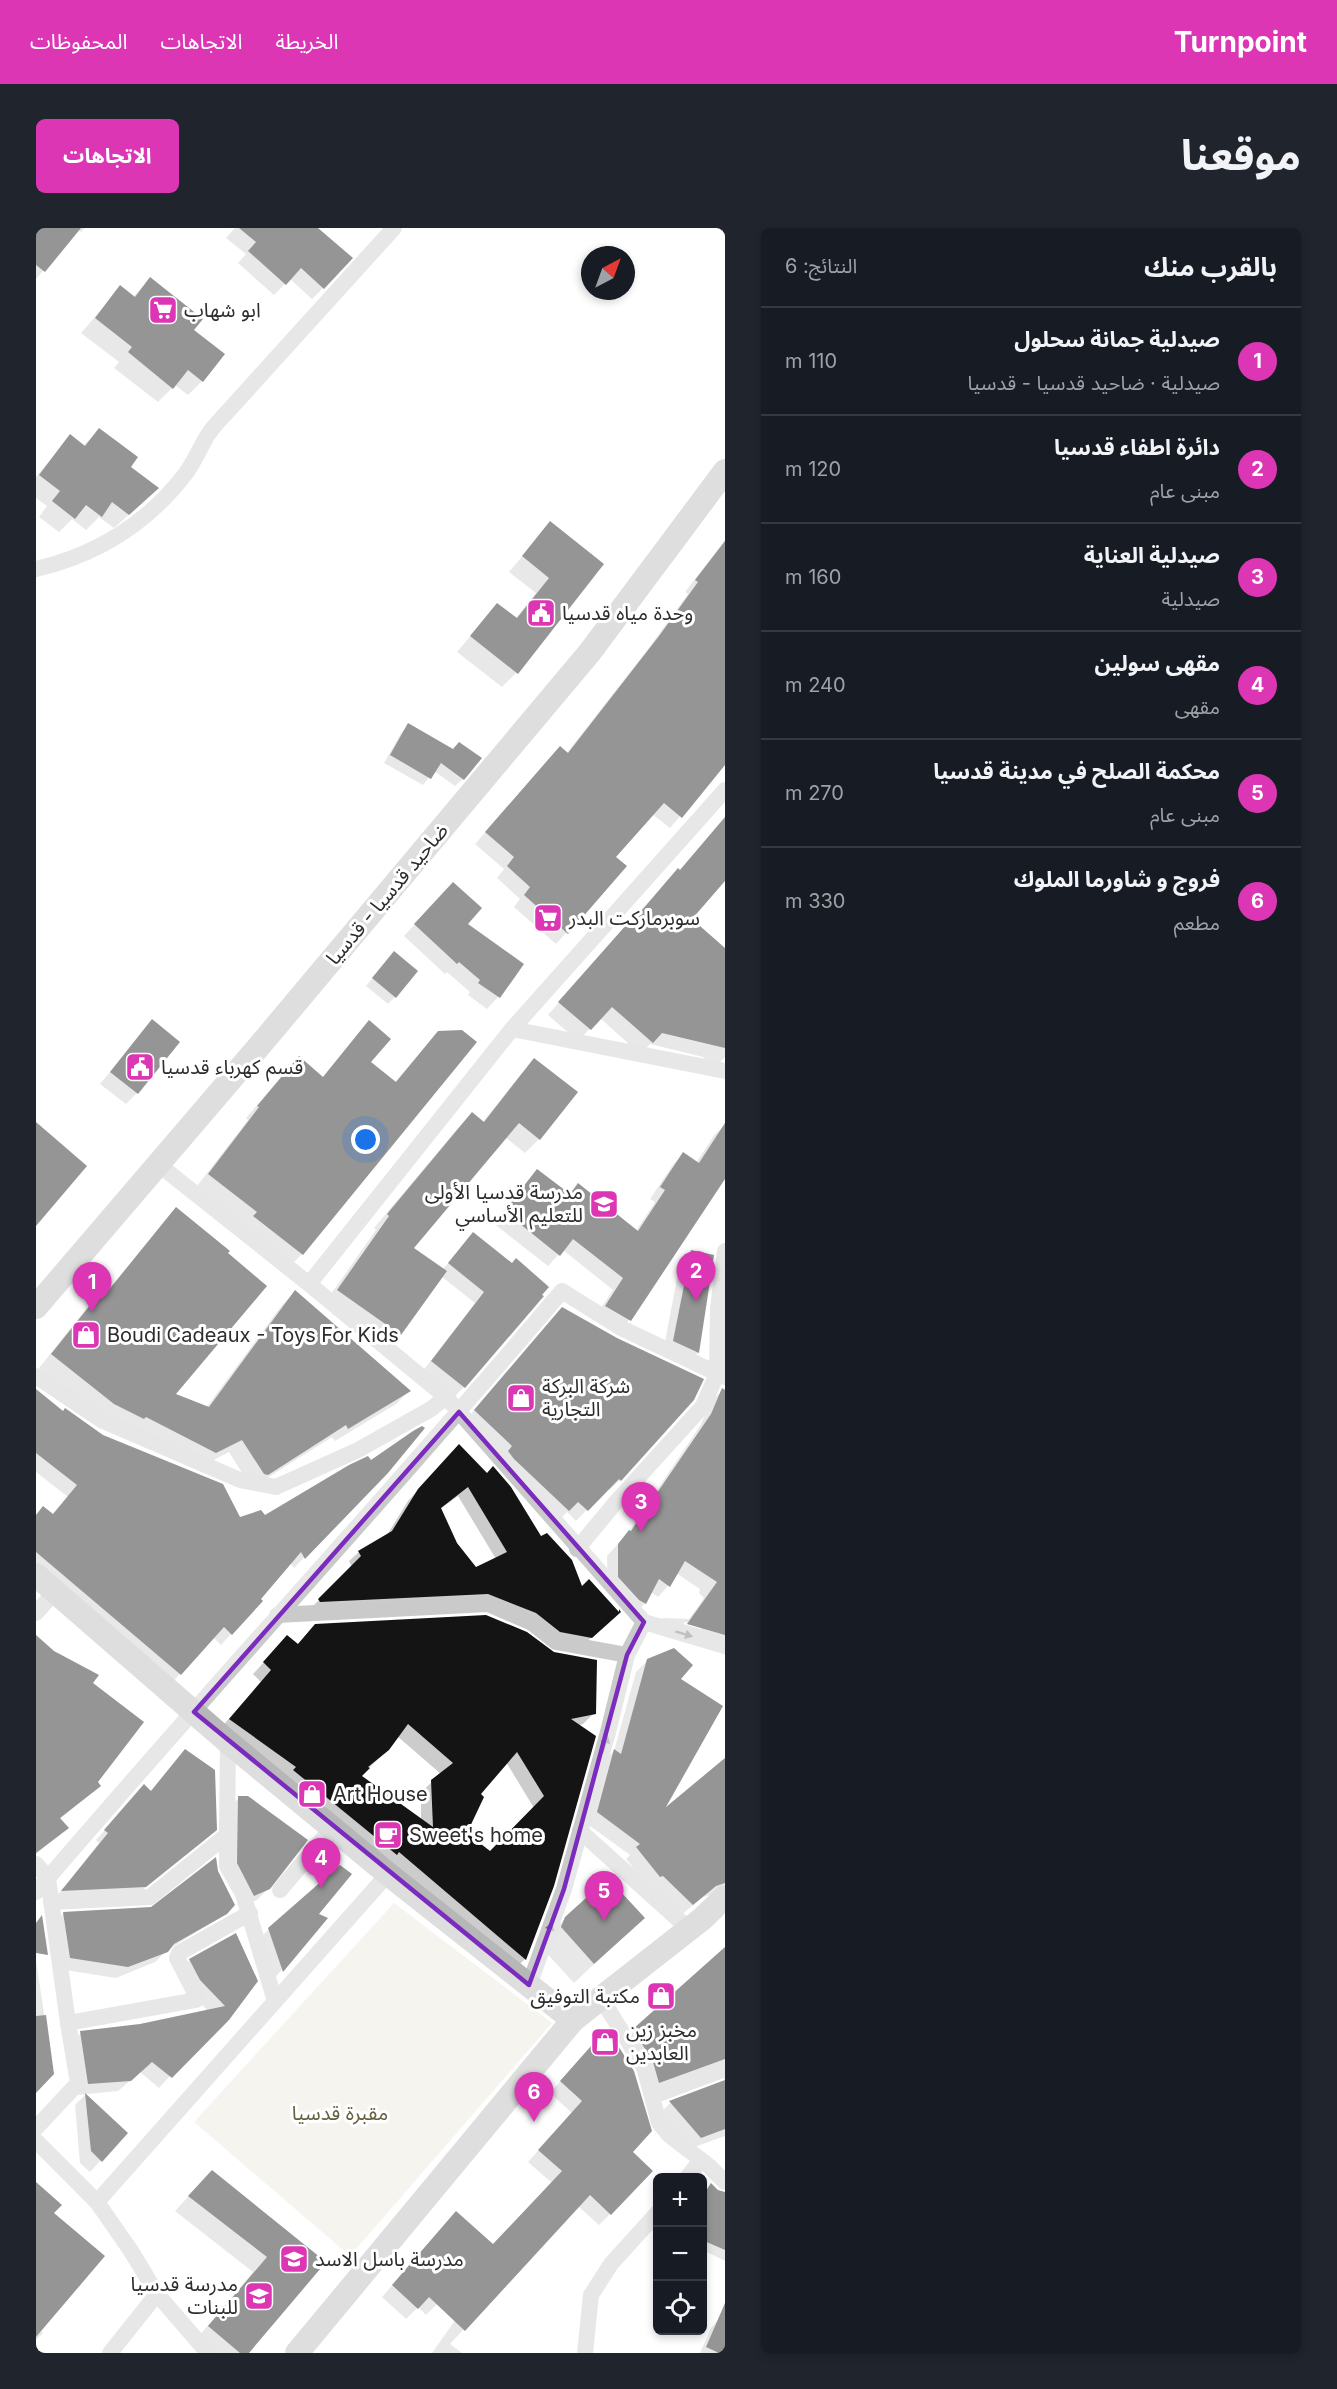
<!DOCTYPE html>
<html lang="ar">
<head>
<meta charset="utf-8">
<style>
  :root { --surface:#171b24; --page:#20242c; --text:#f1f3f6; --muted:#9ea1a6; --line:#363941; --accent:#dc36b5 }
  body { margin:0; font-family:Inter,"Noto Sans Arabic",sans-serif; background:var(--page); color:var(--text); direction:rtl }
  .controls { position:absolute; right:18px; bottom:18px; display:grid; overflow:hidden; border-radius:9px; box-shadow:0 3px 9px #0003 }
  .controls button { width:54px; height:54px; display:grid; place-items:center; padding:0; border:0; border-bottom:2px solid var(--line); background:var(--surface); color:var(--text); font:30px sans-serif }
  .compass { position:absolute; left:545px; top:18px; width:54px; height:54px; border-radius:50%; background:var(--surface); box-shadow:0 3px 9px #0003; rotate:41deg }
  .you { position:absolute; left:330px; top:912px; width:21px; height:21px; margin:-15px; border:4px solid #fff; border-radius:50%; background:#1a73e8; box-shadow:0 0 0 9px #1a73e833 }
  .badge { display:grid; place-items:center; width:39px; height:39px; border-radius:50%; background:var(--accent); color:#fff; font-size:20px; font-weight:700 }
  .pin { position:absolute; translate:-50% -50px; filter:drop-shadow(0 2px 3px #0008) }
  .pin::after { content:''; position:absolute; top:32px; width:21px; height:18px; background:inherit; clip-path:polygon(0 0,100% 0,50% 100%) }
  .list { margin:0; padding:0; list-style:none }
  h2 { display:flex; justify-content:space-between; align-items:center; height:78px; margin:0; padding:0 24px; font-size:26px }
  h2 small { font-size:20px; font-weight:400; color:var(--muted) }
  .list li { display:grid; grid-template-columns:39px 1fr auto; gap:18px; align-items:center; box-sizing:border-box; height:108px; padding:0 24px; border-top:2px solid var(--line) }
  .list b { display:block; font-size:22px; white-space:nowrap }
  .list p { margin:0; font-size:20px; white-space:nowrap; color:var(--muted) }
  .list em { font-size:20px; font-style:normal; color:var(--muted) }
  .icon { flex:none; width:33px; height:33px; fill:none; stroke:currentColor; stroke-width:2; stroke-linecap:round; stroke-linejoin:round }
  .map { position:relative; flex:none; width:689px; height:2125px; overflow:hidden; direction:ltr; border-radius:9px }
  header { display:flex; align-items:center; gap:36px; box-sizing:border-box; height:84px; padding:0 30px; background:var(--accent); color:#fff }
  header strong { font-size:28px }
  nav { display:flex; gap:33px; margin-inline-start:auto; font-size:21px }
  .intro { display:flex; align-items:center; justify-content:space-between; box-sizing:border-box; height:144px; padding:0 36px }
  h1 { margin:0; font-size:42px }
  .button { padding:15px 27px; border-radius:9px; background:var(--accent); color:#fff; font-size:21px; font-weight:700 }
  main { display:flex; gap:36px; padding:0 36px }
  aside { flex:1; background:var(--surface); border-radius:9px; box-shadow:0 3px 9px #0003 }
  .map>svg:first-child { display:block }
  .green { fill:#eae6db }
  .shadow { fill:#0003; fill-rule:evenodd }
  .building { fill:#141414; fill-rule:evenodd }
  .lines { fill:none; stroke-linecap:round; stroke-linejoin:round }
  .minor { stroke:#cacaca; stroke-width:16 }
  .secondary { stroke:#b7b7b7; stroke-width:24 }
  .oneway { fill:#747474 }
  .marked { fill:none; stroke:#7b2cbf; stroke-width:4.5; stroke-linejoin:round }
  .labels { text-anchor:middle; stroke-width:6; stroke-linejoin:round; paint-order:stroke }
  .poi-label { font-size:20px; fill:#2d2d2d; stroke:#fff; text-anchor:start }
  .street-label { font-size:20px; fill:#2d2d2d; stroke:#fff }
  .park-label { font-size:20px; fill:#66603d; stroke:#fff }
</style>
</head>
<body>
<header>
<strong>Turnpoint</strong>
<nav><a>الخريطة</a><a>الاتجاهات</a><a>المحفوظات</a></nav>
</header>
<div class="intro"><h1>موقعنا</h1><a class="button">الاتجاهات</a></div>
<main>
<aside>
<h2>بالقرب منك<small>النتائج: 6</small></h2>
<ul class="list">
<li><span class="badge">1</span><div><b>صيدلية جمانة سحلول</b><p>صيدلية · ضاحيد قدسيا - قدسيا</p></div><em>110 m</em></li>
<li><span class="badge">2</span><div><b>دائرة اطفاء قدسيا</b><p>مبنى عام</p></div><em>120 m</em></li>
<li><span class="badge">3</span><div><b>صيدلية العناية</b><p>صيدلية</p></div><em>160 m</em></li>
<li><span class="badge">4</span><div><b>مقهى سولين</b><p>مقهى</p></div><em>240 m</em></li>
<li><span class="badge">5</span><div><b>محكمة الصلح في مدينة قدسيا</b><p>مبنى عام</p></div><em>270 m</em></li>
<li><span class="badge">6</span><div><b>فروج و شاورما الملوك</b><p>مطعم</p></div><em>330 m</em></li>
</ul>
</aside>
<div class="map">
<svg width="689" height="2125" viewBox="0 0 689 2125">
  <rect width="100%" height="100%" fill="#fff"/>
  <path class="green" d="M358 1675 516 1795 314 2028 158 1894Z"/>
  <g class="shadow">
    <path d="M0 0H49L45 4 42 1 0 51Z"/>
    <path d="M199 0H280L287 60 276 71 254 51 238 67 202 35 210 26 190 10Z"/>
    <path d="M114 51 156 102 166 153 152 167 139 157 122 174 78 140 83 134 45 105 85 59 97 69Z"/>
    <path d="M63 202 93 239 106 275 78 300 63 289 50 302 36 291 23 304 3 289 11 278 0 270V249L34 208 47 218Z"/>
    <path d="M514 295 566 337 480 445 466 459 421 424 461 377 479 391 500 365 473 344Z"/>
    <path d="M689 312V536L634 600 616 586 578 629 589 639 520 716 478 679 484 671 461 650 468 641 439 616 513 532 530 526 612 421 652 366 649 364Z"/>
    <path d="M372 497 427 551 419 558 398 543 387 557 348 535 365 505Z"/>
    <path d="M689 590V652L654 691 689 722V829L679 839 667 829 614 816 604 826 564 790 542 813 512 787 587 701 643 643Z"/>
    <path d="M406 667 429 696 486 737 462 769 451 781 432 767 434 764 411 744 409 746 368 708Z"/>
    <path d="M351 733 359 769 352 776 330 758Z"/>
    <path d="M116 793 101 865 90 876 64 856Z"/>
    <path d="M333 794V834L358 855 402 805 266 1026 254 1038 161 958 212 892 210 890 251 842 286 850Z"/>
    <path d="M498 832 503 911 489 925 469 909 376 1021 406 1042 437 1006 475 1037 428 1159 418 1169 386 1144 439 1075 405 1048 364 1106 350 1120 288 1076 340 1002 338 1000 422 900 436 886 446 895 485 846Z"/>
    <path d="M689 897V948L593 1092 582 1103 559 1089 577 1062 527 1022 512 1038 457 995 501 943 532 967 542 957 600 1003 619 974 614 971 636 938 647 926 660 935 679 906Z"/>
    <path d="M141 981 190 1025 138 1166 170 1180 246 1077 259 1064 373 1163 360 1176 299 1213 296 1209 217 1259H215L193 1224 166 1238 65 1189 3 1140 50 1081 63 1068 66 1070Z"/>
    <path d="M655 1023 676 1028 662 1125 651 1136 627 1124 644 1035Z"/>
    <path d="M516 1091 657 1171 584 1252 573 1262 571 1261 540 1293 531 1284 522 1293 429 1193Z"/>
    <path d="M689 1160V1368L670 1391 689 1392V1427L681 1418 618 1400 627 1390 653 1391 668 1370 663 1365 664 1361 640 1345 632 1358 622 1369 615 1364 609 1375 598 1386 572 1360 571 1328 592 1305 664 1198 676 1172ZM649 1394 665 1398V1401L647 1396Z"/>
    <path d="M0 1163 27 1185 203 1291 228 1289 351 1244 258 1340 254 1335 223 1371 225 1373 185 1417 177 1409 134 1457 0 1344V1287H16L32 1269 0 1244Z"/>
    <path d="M413 1228 505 1310 545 1361 581 1385 583 1384 545 1419 442 1375 273 1382 316 1339 313 1333 323 1324 351 1307 372 1273ZM422 1268 460 1331 440 1341 419 1316 404 1281Z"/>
    <path d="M279 1397 558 1485 547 1496 542 1498 517 1657 489 1731 478 1742 183 1502 225 1454 217 1446 240 1421 261 1417ZM361 1508 405 1546 385 1564V1592L324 1549 352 1521ZM470 1534 498 1580 454 1625 429 1606 443 1566Z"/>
    <path d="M0 1409 55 1455 60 1554 63 1558 24 1591 31 1600 0 1626Z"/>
    <path d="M612 1432 643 1451 625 1585 689 1532V1656L678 1666 667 1669 645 1687 613 1659 590 1631 594 1627 550 1595 567 1534 578 1523 600 1444Z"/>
    <path d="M140 1533 169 1612 99 1668 18 1672 63 1615 60 1612 99 1568 114 1564Z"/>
    <path d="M203 1570 233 1660 221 1672 207 1678 191 1647V1581Z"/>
    <path d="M295 1632 288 1639 271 1647 281 1635Z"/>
    <path d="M28 1685 186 1688 130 1723 119 1734 80 1750 23 1741 17 1697Z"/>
    <path d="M280 1686 289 1691 237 1752 223 1711 233 1701Z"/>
    <path d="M530 1690H607L538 1755 506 1720 509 1710Z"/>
    <path d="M689 1723V1908L653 1921 623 1886 634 1875 688 1854V1848L612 1865 586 1814Z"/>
    <path d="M0 1732 17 1846 0 1863Z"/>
    <path d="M154 1732 220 1753 123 1860 104 1844 82 1863 41 1867 34 1816 45 1805 105 1797 172 1783 153 1763 143 1744Z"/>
    <path d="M560 1813 595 1924 574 1986 563 1997 542 1978 414 2116 426 2125H396L420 2091 401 2076 390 2087 382 2079 370 2091 346 2069 409 1997 457 2017 516 1955 492 1934 536 1885 514 1865Z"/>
    <path d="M49 1867 90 1905 54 1944 44 1935 39 1877Z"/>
    <path d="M0 1957 16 1985 4 2102 7 2105 0 2112Z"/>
    <path d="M675 1957 685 1965 689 1966V2033L671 2024 666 2029V1966Z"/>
    <path d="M161 1959 287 2034 211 2125H173L159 2113 217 2044 139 1983Z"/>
    <path d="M682 2092 689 2095V2125H664L675 2100Z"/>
  </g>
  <g class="building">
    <path d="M0 0H45L9 44 0 37Z"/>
    <path d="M203 0H282L317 30 288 61 265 40 250 57 212 23 220 14Z"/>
    <path d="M114 49 167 91 158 102 189 126 167 154 152 142 137 161 92 124 96 119 59 90 84 57 99 69Z"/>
    <path d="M63 200 102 229 95 239 123 260 93 287 76 274 66 289 50 277 39 291 16 273 24 263 3 247 34 206 49 218Z"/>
    <path d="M514 293 568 336 482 446 434 408 461 375 481 390 513 350 486 328Z"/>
    <path d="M689 313V537L646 590 628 575 580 629 591 638 532 706 488 667 494 659 471 638 478 629 449 604 524 518 532 525 623 408 662 354 659 352Z"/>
    <path d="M372 495 417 521 423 514 446 530 428 552 405 535 395 551 354 527Z"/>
    <path d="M689 589V653L656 691 689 720V820L626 805 617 815 576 779 555 802 522 774 599 687 600 689 642 640 644 642Z"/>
    <path d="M417 654 446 680 432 696 488 736 464 770 442 755 444 752 423 734 421 736 378 696Z"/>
    <path d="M358 723 382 743 360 770 336 750Z"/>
    <path d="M116 791 144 814 102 866 74 844Z"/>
    <path d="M333 792 355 811 335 834 360 854 402 803 426 802 441 814 267 1027 217 988 221 984 172 946 223 879 221 878 263 828 287 849Z"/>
    <path d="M498 830 542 864 504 912 483 895 378 1020 411 1043 365 1107 301 1062 353 988 351 986 436 884 448 894Z"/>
    <path d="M0 894 51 938 0 998Z"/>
    <path d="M689 895V951L595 1093 569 1078 587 1050 537 1011 524 1028 468 983 501 941 534 966 542 955 602 1003 629 962 624 959 647 924 663 935Z"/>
    <path d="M140 979 194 1023 192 1025 231 1058 140 1166 173 1179 259 1062 375 1163 312 1201 310 1197 232 1247 228 1246 206 1212 180 1225 110 1189 108 1191 78 1176 15 1126 63 1066 67 1069Z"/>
    <path d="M437 1004 476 1035 480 1030 513 1059 506 1067 508 1068 429 1160 395 1133 448 1064 412 1035Z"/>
    <path d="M655 1022 678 1027 663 1125 637 1113Z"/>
    <path d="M526 1079 581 1110 668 1151 658 1172 585 1253 583 1251 552 1283 542 1274 533 1283 478 1231 472 1223 476 1218 438 1182Z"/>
    <path d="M686 1160 689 1162V1407L651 1396 681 1354 649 1333 634 1359 623 1351 610 1376 603 1372 582 1349V1316L593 1302 595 1303 675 1186Z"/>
    <path d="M0 1161 27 1183 29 1180 67 1207 187 1256 204 1289 225 1282 229 1287 313 1237 332 1228 335 1232 377 1203 386 1198 389 1200 352 1245 269 1331 265 1324 225 1371 227 1373 196 1407 188 1399 145 1447 0 1324V1287L7 1278 17 1286 41 1257 0 1225Z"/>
    <path d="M423 1216 451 1245 457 1238 475 1259 505 1308 511 1305 536 1332 546 1358 553 1351 583 1384V1381L585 1384 556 1410 524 1404 500 1385 452 1366 284 1374 282 1371 325 1328 322 1323 356 1303 382 1261ZM432 1259 471 1324 440 1339 421 1315 405 1280Z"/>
    <path d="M450 1387 491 1404 518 1424 561 1432 560 1486 535 1491 560 1508 518 1658 490 1732 363 1624 361 1627 257 1542 260 1539 193 1491 235 1442 227 1434 251 1407 262 1416 279 1396ZM372 1496 417 1535 395 1552 397 1599 326 1548 334 1540 332 1539 353 1522ZM481 1524 508 1568 454 1623 431 1605 448 1569 445 1566Z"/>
    <path d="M0 1407 18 1423 63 1447 57 1455 108 1494 62 1554 65 1558 24 1590 33 1600 0 1625Z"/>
    <path d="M638 1420 657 1437 645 1451 687 1478 630 1579 689 1530V1655L680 1658 657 1677 627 1648 624 1649 600 1619 604 1616 561 1584 578 1521 585 1526 611 1431Z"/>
    <path d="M149 1521 179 1542 181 1602 110 1659 25 1663 72 1605 68 1602 108 1556 115 1563Z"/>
    <path d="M202 1568H212L272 1612 234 1661 218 1668 201 1635Z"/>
    <path d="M289 1625 298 1632 274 1643Z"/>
    <path d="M180 1629 182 1643 199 1677 191 1686 138 1716 132 1724 92 1739 34 1730 27 1684 115 1679Z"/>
    <path d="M304 1637 316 1646 283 1686 292 1690 247 1744 232 1700Z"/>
    <path d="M572 1650 609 1690 558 1736 525 1699 529 1689Z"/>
    <path d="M6 1687 12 1727 0 1725V1695Z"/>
    <path d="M200 1705 222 1753 193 1792 136 1850 116 1834 95 1853 52 1856 44 1803 104 1796 189 1778 164 1752 153 1731Z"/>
    <path d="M689 1719V1831L623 1855 617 1834 597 1801Z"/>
    <path d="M10 1787 18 1846 0 1865V1788Z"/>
    <path d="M571 1800 598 1843 616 1903 597 1924 617 1943 575 1987 554 1967 429 2103 393 2069 382 2081 356 2057 420 1983 457 2016 526 1943 502 1922 546 1873 524 1853Z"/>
    <path d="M689 1852V1901L665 1910 633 1873Z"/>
    <path d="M49 1865 92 1905 66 1934 55 1923Z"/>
    <path d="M176 1942 290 2034 213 2125H204L172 2098 231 2029 152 1968Z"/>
    <path d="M0 1954 26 1977 18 1985 69 2028 0 2109Z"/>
    <path d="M675 1955 682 1962 689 1964V2022L666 2012V1969Z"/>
    <path d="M689 2075V2125H683L670 2119Z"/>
  </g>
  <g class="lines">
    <g class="minor">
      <path d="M0 341C60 327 112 295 150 245 158 234 163 222 170 210 176 199 185 191 193 182 248 121 303 60 358 0"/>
      <path d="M476 801 689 843"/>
      <path d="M122 936 273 1056 410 1169 608 1394 689 1418"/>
      <path d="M273 1056 476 801 689 562"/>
      <path d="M0 1148 67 1193 204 1252 240 1259 322 1222 395 1181 410 1169"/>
      <path d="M541 1321 580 1274 667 1178 681 1146 682 1081 689 1023"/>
      <path d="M0 1385 19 1364"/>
      <path d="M241 1387 452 1376 496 1395 520 1414 591 1427"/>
      <path d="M544 1603 653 1701"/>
      <path d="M191 1607V1638L207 1666 239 1773"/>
      <path d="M0 1636 12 1650 32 1795 42 1855 0 1900"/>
      <path d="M244 1662 296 1600"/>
      <path d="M0 1664C173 1461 354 1267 526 1063L585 1100 689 1149"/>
      <path d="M15 1674 114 1669 191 1607 192 1514"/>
      <path d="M493 1757 528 1661 572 1504 591 1427 608 1394"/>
      <path d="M565 1770 608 1839 623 1895 633 1907 673 1938 689 1954"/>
      <path d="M32 1795 160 1772 161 1769 141 1730 143 1725 214 1685"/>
      <path d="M617 1868 689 1841"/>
      <path d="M0 1913 61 1974 95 2023 121 2066 172 2125"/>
      <path d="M651 1950 665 1932"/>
      <path d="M61 1974 352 1646"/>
      <path d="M74 2125 121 2066"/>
      <path d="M549 2125 555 2067 575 2036 622 1984"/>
    </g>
    <g class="secondary">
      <path d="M0 1079 225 816 554 424 689 243"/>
      <path d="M0 1347 192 1514 352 1646 537 1792"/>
      <path d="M261 2125 537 1792 666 1691 689 1669"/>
    </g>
  </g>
  <defs><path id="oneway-solid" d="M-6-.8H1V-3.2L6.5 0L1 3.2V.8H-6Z" transform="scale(1.5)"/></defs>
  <g class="oneway">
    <use href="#oneway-solid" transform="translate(648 1406) rotate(17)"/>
    <use href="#oneway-solid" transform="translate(569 1516) rotate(-74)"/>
    <use href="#oneway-solid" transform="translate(513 1703) rotate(-70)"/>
  </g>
  <path d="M0 0H689V2125H0ZM423 1184 608 1394 591 1427 528 1661 493 1757 158 1484Z" fill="#fff" fill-opacity=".55" fill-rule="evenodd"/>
  <path class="marked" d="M423 1184 608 1394 591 1427 528 1661 493 1757 158 1484Z"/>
  <defs>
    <g id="supermarket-square" transform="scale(1.5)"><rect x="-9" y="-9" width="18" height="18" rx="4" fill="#dc36b5" stroke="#fff"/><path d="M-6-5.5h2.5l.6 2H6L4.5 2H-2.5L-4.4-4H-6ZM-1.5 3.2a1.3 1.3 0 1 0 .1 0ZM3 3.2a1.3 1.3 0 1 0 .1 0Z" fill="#fff"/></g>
    <g id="civic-square" transform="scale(1.5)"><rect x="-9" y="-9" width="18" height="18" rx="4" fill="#dc36b5" stroke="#fff"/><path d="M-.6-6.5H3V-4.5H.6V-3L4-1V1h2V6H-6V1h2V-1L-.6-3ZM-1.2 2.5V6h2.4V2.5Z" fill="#fff"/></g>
    <g id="school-square" transform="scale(1.5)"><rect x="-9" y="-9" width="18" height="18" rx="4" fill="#dc36b5" stroke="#fff"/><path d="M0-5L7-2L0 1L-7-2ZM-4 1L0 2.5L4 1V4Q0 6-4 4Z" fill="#fff"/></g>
    <g id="shop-square" transform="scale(1.5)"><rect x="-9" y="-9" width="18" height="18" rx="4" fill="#dc36b5" stroke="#fff"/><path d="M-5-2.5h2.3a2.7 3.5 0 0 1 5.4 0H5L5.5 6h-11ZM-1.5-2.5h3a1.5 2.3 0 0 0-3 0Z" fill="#fff"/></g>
    <g id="cafe-square" transform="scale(1.5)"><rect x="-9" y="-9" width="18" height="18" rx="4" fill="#dc36b5" stroke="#fff"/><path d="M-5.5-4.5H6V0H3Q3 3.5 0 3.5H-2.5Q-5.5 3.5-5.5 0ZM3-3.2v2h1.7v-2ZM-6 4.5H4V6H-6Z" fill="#fff"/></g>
  </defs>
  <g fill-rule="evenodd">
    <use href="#supermarket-square" x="127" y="82"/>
    <use href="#civic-square" x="505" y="385"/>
    <use href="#supermarket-square" x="512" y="690"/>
    <use href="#civic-square" x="104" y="839"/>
    <use href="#school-square" x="568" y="976"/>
    <use href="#shop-square" x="50" y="1107"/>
    <use href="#shop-square" x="485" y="1170"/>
    <use href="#shop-square" x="276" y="1566"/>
    <use href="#cafe-square" x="352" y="1607"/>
    <use href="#shop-square" x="625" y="1768"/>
    <use href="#shop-square" x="569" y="1814"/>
    <use href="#school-square" x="258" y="2031"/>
    <use href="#school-square" x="223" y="2068"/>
  </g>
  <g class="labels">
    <g class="poi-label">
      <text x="148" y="89">ابو شهاب</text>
      <text x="526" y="392">وحدة مياه قدسيا</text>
      <text x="533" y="697">سوبرماركت البدر</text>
      <text x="125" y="846">قسم كهرباء قدسيا</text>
      <text x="547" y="971" text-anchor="end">مدرسة قدسيا الأولى<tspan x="547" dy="23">للتعليم الأساسي</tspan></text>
      <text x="71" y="1114">Boudi Cadeaux - Toys For Kids</text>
      <text x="506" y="1165">شركة البركة<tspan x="506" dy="23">التجارية</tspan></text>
      <text x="297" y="1573">Art House</text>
      <text x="373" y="1614">Sweet's home</text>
      <text x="604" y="1775" text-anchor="end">مكتبة التوفيق</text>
      <text x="590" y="1809">مخبز زين<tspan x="590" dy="23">العابدين</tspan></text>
      <text x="279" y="2038">مدرسة باسل الاسد</text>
      <text x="202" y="2063" text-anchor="end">مدرسة قدسيا<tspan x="202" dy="23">للبنات</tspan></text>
    </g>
    <g class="street-label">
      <text transform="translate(351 666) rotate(-50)" y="7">ضاحيد قدسيا - قدسيا</text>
    </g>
    <g class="park-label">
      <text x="304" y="1892">مقبرة قدسيا</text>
    </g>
  </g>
</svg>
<div class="controls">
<button>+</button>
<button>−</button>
<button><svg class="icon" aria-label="locate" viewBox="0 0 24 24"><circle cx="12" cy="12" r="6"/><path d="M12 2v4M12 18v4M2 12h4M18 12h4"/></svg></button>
</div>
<svg class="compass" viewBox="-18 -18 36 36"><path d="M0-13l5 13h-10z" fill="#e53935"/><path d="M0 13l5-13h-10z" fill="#9ea1a6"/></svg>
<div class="you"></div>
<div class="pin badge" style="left:56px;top:1084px">1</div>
<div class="pin badge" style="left:660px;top:1073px">2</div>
<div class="pin badge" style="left:605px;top:1304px">3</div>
<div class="pin badge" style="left:285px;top:1660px">4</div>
<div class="pin badge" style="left:568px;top:1693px">5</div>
<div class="pin badge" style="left:498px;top:1894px">6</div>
</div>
</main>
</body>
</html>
